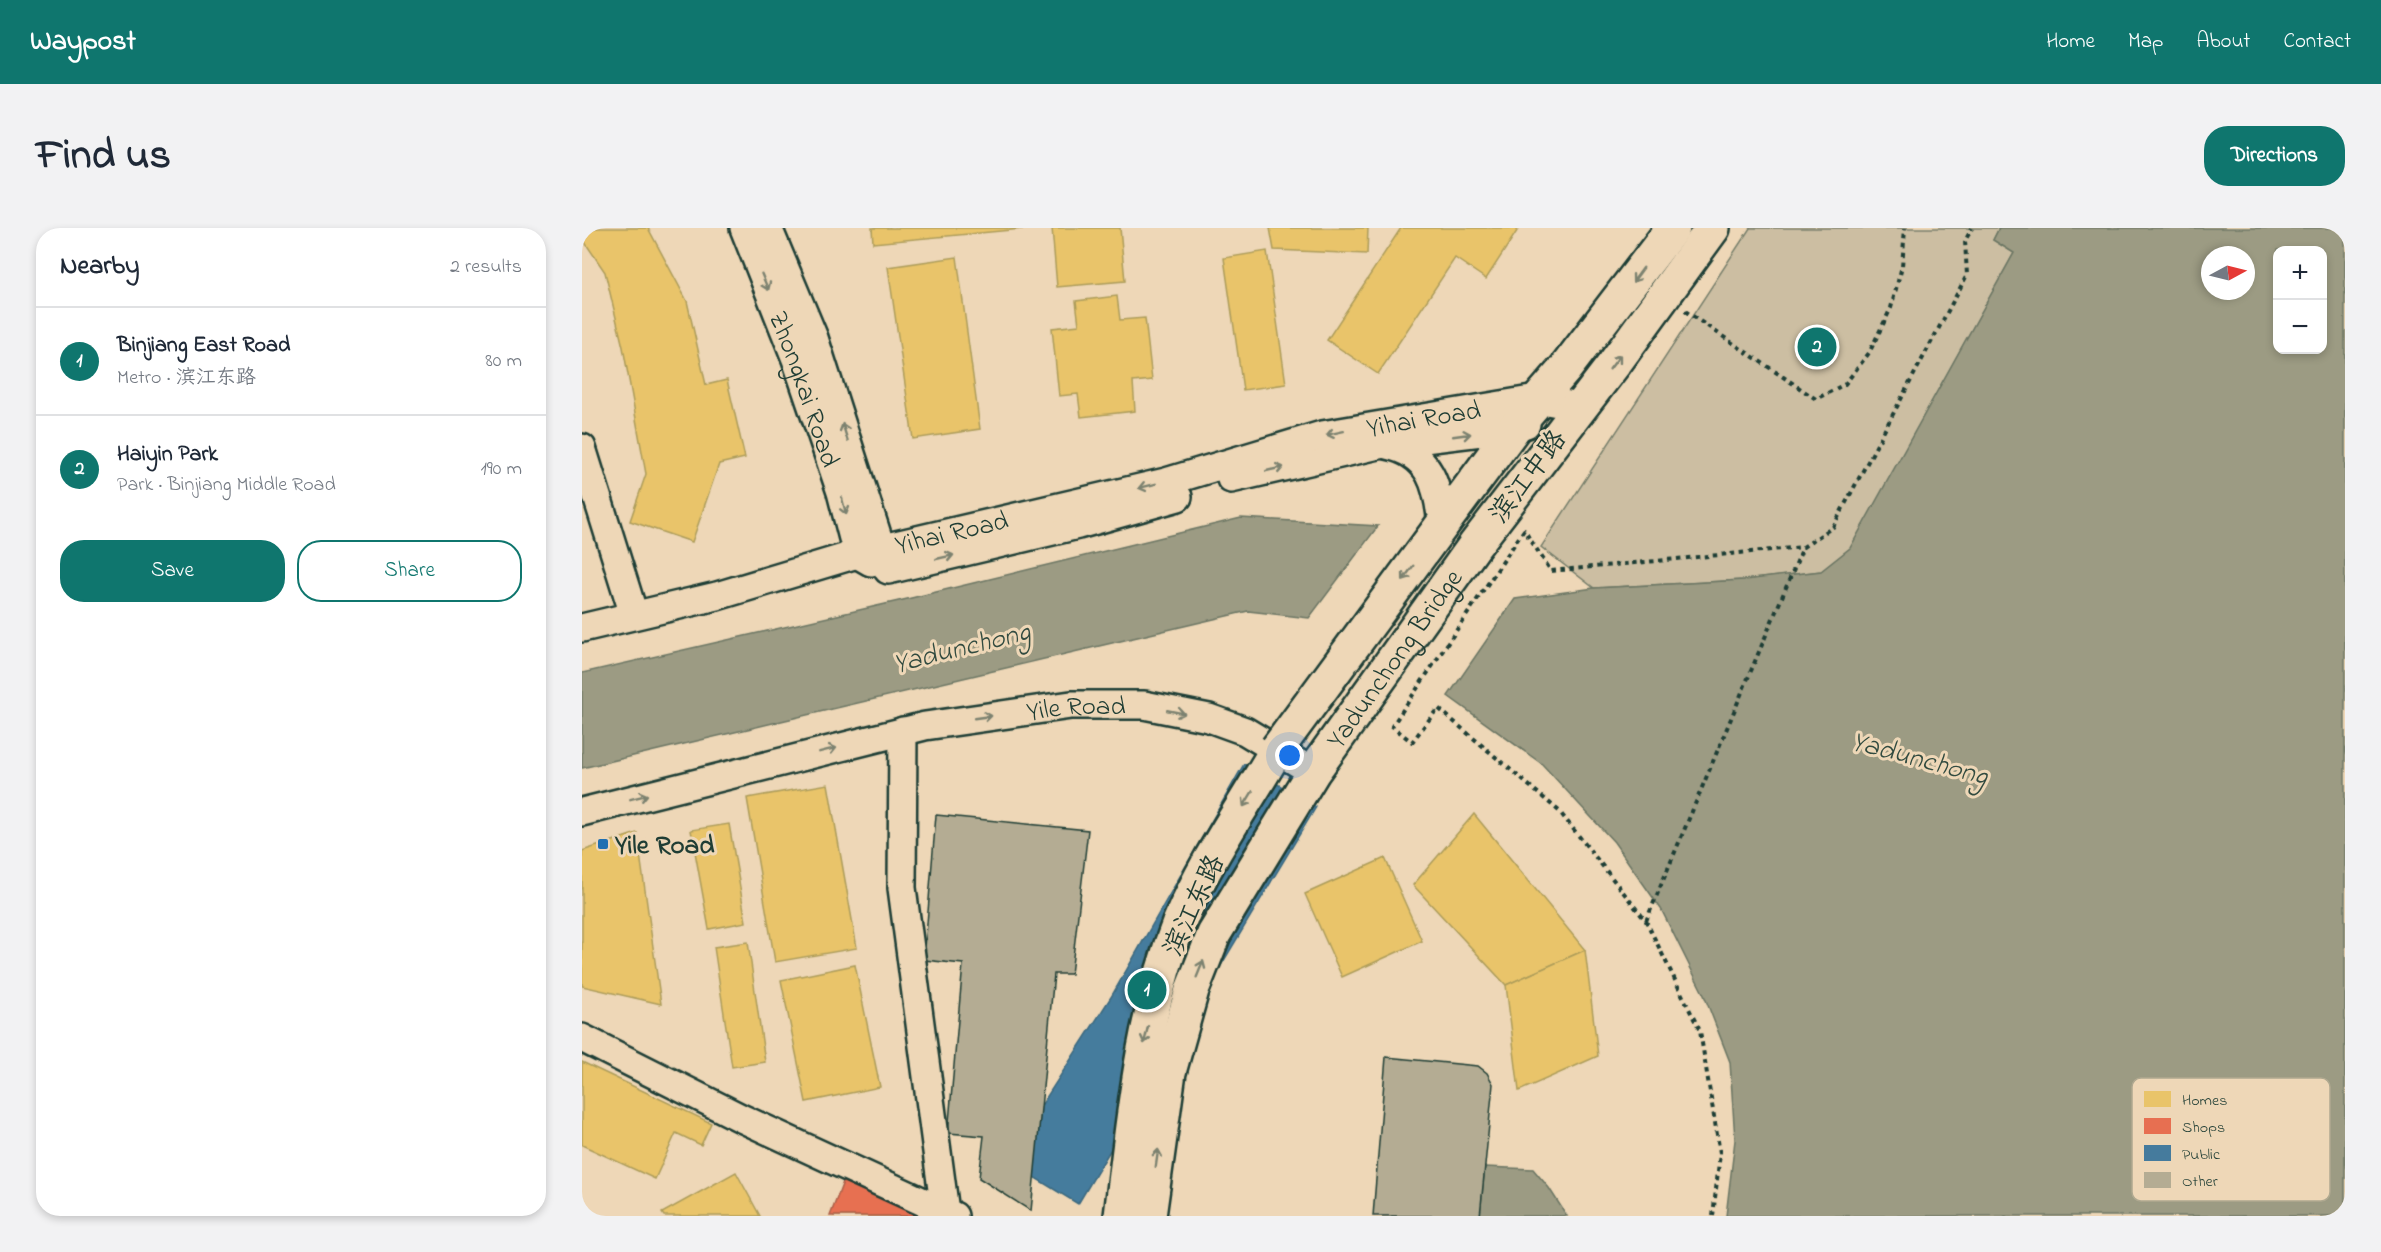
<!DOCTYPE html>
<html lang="en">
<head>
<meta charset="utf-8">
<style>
  :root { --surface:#fff; --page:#f2f2f3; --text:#1f2937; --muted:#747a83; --line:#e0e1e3; --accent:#0f766e }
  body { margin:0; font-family:"Indie Flower","LXGW WenKai TC",sans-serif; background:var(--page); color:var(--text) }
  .controls { position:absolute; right:18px; top:18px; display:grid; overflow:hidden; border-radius:12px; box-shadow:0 3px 9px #0003 }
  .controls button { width:54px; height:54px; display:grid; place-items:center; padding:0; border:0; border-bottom:2px solid var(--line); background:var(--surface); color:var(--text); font:30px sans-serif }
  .compass { position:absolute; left:1619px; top:18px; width:54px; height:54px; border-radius:50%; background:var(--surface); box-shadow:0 3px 9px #0003; rotate:83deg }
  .you { position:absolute; left:708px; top:528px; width:21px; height:21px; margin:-15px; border:4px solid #fff; border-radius:50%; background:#1a73e8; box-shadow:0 0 0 9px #1a73e833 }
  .badge { display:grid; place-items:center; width:39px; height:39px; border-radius:50%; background:var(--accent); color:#fff; font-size:20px; font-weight:700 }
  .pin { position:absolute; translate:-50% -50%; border:3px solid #fff; box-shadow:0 2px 6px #0006 }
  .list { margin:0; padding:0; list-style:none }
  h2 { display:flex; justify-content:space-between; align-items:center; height:78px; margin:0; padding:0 24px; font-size:26px }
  h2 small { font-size:20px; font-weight:400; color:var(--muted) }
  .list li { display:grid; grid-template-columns:39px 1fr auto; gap:18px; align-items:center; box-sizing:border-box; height:108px; padding:0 24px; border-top:2px solid var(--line) }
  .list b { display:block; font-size:22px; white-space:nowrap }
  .list p { margin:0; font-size:20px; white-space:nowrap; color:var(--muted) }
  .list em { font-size:20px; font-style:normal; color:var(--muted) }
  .actions { display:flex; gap:12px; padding:18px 24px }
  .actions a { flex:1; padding:14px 0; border:2px solid var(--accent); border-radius:24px; text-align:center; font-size:21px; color:var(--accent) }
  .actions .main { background:var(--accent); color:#fff }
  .map { position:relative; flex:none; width:1763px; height:988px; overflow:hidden; border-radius:24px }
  header { display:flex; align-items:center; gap:36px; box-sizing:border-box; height:84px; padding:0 30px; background:var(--accent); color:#fff }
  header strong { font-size:28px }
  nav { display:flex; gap:33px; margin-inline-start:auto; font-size:21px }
  .intro { display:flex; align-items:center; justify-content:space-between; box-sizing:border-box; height:144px; padding:0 36px }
  h1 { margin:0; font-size:42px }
  .button { padding:15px 27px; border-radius:24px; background:var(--accent); color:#fff; font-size:21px; font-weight:700 }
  main { display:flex; gap:36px; padding:0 36px }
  aside { flex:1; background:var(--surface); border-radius:24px; box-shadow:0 3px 9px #0003 }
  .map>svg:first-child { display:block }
  .green { fill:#ccbea2; stroke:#767e6b; stroke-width:1.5 }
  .water { fill:#9c9b83; stroke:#6a7563; stroke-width:1.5; fill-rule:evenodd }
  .homes { fill:#e9c46a; stroke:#ac9c5a; stroke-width:1.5 }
  .shops { fill:#e76f51; stroke:#ab6048; stroke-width:1.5 }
  .public { fill:#457b9d; stroke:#3a687e; stroke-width:1.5 }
  .building { fill:#b4ac93; stroke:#1f3d34; stroke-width:1.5 }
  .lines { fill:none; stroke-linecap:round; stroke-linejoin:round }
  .minor-casing { stroke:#1f3d34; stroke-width:32 }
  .major-casing { stroke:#1f3d34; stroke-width:38 }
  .path { stroke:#1f3d34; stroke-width:4; stroke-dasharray:4.5 4.5; stroke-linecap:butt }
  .minor { stroke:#eed7b7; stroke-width:27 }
  .major { stroke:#eed7b7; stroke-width:33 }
  .major-bridge-casing { stroke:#1f3d34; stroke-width:38; stroke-linecap:butt }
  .major-bridge { stroke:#eed7b7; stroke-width:33 }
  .oneway { stroke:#7c826f }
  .poi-dot { fill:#1f6fb2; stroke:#eed7b7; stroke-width:2 }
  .labels { text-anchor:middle; stroke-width:6; stroke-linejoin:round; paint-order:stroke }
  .street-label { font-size:27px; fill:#1f3d34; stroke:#eed7b7 }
  .poi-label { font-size:27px; font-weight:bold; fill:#1f3d34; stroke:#eed7b7; text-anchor:start }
  .water-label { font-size:28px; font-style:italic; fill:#324b40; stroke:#eed7b7 }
  .key { fill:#eed7b7; stroke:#b0a990; stroke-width:1.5 }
  .key-label { font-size:16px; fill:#1f3d34 }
</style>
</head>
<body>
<header>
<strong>Waypost</strong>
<nav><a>Home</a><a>Map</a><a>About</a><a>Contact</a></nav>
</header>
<div class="intro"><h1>Find us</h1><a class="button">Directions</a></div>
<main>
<aside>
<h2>Nearby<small>2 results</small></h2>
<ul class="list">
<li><span class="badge">1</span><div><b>Binjiang East Road</b><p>Metro · 滨江东路</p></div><em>80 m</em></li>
<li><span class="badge">2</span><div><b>Haiyin Park</b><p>Park · Binjiang Middle Road</p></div><em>190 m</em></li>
</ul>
<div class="actions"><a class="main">Save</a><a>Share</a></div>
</aside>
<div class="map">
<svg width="1763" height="988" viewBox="0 0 1763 988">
  <rect width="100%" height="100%" fill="#eed7b7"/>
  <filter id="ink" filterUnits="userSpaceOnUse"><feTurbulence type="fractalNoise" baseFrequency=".0167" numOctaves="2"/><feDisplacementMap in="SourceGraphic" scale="12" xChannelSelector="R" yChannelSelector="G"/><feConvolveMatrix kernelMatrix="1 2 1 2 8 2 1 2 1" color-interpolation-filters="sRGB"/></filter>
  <g filter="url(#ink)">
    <path class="green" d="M1168 0H1417L1411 12 1432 25 1269 320 1240 343 1162 352 1012 360 959 319Z"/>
    <g class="water">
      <path d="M1417 0H1763V988H1144L1153 912 1148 834 1122 767 1079 681 1032 614 960 536 866 468 933 371 1012 360 1162 352 1239 343 1268 320 1432 25 1411 12ZM1740 22V122H1696V22ZM1628 27H1664V63H1628Z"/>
      <path d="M659 290 796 298 727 390 666 383 0 540V445L321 372Z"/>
      <path d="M903 939 951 941 967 960 985 988H898Z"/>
    </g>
    <g class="homes">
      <path d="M0 0H66L105 73 124 157 145 152 163 230 137 236 110 314 48 293 64 246 41 119 23 44 0 10Z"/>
      <path d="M290 0H451L291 15Z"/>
      <path d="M470 0H538L543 53 475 59Z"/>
      <path d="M688 0H786L785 26 692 22Z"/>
      <path d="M819 0H937L904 51 873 30 796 146 745 112Z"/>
      <path d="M685 23 704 156 661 162 642 30Z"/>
      <path d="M375 29 398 201 331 211 306 39Z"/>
      <path d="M535 68 538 92 563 90 570 152 551 154 553 183 499 189 496 166 477 168 470 100 497 97 494 73Z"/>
      <path d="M246 556 275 720 193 734 165 570Z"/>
      <path d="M892 586 1003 722 924 757 831 657Z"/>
      <path d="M147 596 164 694 127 701 109 602Z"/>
      <path d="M55 605 79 776 0 758V623Z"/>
      <path d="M803 630 840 713 760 749 723 666Z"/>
      <path d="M166 714 183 834 150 839 132 719Z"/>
      <path d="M1003 722 1016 828 937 863 924 757Z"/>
      <path d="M273 737 298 859 224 874 199 752Z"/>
      <path d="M0 834 129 895 119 917 94 905 73 951 0 917Z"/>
      <path d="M154 944 178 988H82L80 985Z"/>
      <path d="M264 959 334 988H252Z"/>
    </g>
    <path class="shops" d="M261 954 344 988H248Z"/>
    <path class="public" d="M662 536 734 579 496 976 424 932 529 769Z"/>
    <g class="building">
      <path d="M354 587 506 602 489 746H472L449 983 397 950 402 908 366 905 381 736 342 732Z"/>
      <path d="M804 829 896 838 905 845 911 856 898 988H791Z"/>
    </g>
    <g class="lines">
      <g class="minor-casing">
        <g id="minor">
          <path id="s1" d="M162 0 214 131 259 264 275 326 289 334"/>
          <path d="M186 0 232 110 305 338"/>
          <path d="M805 217C849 226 856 258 860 297"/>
          <path d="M0 220 52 387"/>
          <path d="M649 251 801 216 932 200 944 196"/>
          <path d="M306 342 496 297 596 269"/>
          <path id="s2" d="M0 400 135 368 275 326 584 254 740 207 955 171 997 179"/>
          <path d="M321 503 320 660 363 984"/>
          <path id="s3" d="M0 584 343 498 489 477H562L627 490 663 503 731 544"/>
          <path d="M0 810 159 890 372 988"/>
        </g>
      </g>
      <g class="major-casing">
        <g id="major">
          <path d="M860 297 932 200 983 141 1091 0"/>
          <path d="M539 988C551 889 560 789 597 695 622 634 662 578 695 521"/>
          <path id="s4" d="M567 988 587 844 610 762 632 706 731 544 893 317 1032 136 1131 0"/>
        </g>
      </g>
      <g class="path">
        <path d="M1103 83 1234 171 1263 156 1287 125 1309 80 1320 38 1323 0"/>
        <path d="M1064 693 1221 319"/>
        <path d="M1131 988 1138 925 1118 803 1064 693 977 583 856 480 830 514 810 498 942 302 969 343 1221 319 1251 299 1385 47 1383 13 1390 0"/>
      </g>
      <use href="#minor" class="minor"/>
      <use href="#major" class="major"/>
      <g class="major-bridge-casing">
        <path id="major-bridge" d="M695 521 860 297"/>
      </g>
      <use href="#major-bridge" class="major-bridge"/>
    </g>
    <defs><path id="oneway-shaft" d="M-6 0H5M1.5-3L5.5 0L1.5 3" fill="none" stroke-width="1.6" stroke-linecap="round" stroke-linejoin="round" transform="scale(1.5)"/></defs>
    <g class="oneway">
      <use href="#oneway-shaft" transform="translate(1056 47) rotate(126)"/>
      <use href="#oneway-shaft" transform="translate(183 54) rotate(67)"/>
      <use href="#oneway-shaft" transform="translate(1033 134) rotate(-53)"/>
      <use href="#oneway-shaft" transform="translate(263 204) rotate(-107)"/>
      <use href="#oneway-shaft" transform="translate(753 205) rotate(168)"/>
      <use href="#oneway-shaft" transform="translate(880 207) rotate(-8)"/>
      <use href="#oneway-shaft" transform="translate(693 241) rotate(-13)"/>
      <use href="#oneway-shaft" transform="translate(565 258) rotate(166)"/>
      <use href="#oneway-shaft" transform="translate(262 278) rotate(75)"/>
      <use href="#oneway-shaft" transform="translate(363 329) rotate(-13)"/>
      <use href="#oneway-shaft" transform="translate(826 345) rotate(126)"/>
      <use href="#oneway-shaft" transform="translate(594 484) rotate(11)"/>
      <use href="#oneway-shaft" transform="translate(401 489) rotate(-8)"/>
      <use href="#oneway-shaft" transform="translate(246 522) rotate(-14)"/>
      <use href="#oneway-shaft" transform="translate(57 569) rotate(-14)"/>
      <use href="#oneway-shaft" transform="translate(666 571) rotate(121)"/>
      <use href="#oneway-shaft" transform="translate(618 741) rotate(-68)"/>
      <use href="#oneway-shaft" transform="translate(564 807) rotate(103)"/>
      <use href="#oneway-shaft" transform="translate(575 930) rotate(-82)"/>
    </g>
  </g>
  <rect class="poi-dot" x="15" y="610" width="12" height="12" rx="3"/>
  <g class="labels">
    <g class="street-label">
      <text dy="9" stroke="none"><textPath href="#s1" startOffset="172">Zhongkai Road</textPath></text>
      <text dy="9" stroke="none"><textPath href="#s2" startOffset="868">Yihai Road</textPath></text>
      <text transform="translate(945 248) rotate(-53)" y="9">滨江中路</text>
      <text dy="9" stroke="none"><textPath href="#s2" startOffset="382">Yihai Road</textPath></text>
      <text dy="9" stroke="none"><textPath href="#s4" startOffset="620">Yadunchong Bridge</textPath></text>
      <text dy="9" stroke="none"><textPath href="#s3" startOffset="506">Yile Road</textPath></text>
      <text transform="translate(611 677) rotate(-65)" y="9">滨江东路</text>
    </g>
    <g class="poi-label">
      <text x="33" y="625">Yile Road</text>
    </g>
    <g class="water-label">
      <text transform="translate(379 418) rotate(-14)" y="10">Yadunchong</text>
      <text transform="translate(1338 529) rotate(15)" y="10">Yadunchong</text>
    </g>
  </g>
  <rect x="1550" y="850" width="198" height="123" rx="9" class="key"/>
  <rect x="1562" y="863" width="27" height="16" fill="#e9c46a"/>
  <rect x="1562" y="890" width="27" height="16" fill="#e76f51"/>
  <rect x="1562" y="917" width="27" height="16" fill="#457b9d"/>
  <rect x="1562" y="944" width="27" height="16" fill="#b4ac93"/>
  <g class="key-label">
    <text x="1600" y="877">Homes</text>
    <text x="1600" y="904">Shops</text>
    <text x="1600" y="931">Public</text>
    <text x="1600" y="958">Other</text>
  </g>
</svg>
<div class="controls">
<button>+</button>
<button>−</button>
</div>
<svg class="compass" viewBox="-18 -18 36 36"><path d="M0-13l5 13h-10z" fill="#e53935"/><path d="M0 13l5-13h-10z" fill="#747a83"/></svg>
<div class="you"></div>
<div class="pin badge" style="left:565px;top:762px">1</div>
<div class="pin badge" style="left:1235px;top:119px">2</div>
</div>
</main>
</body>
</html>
